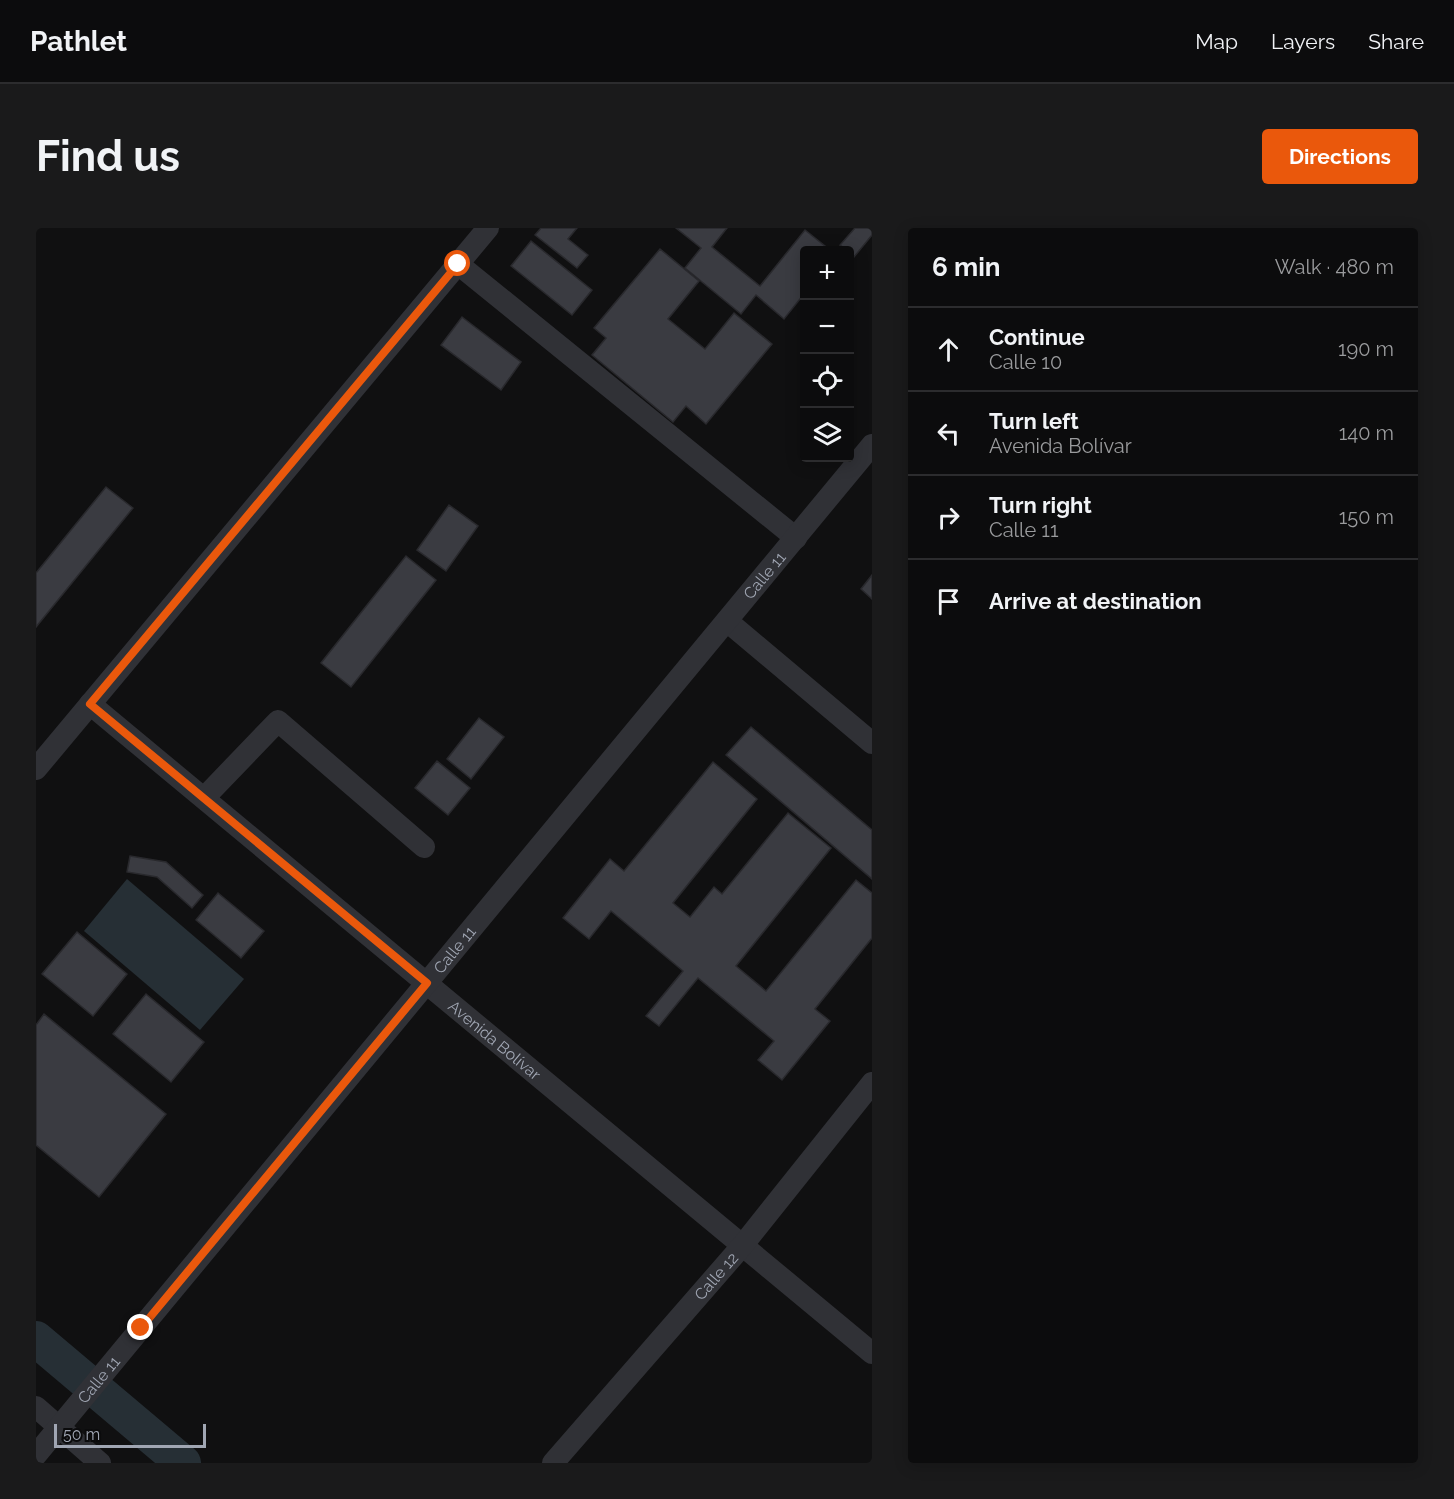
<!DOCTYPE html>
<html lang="en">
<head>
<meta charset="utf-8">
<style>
  :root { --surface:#0c0c0d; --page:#1a1a1b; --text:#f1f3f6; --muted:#9a9b9d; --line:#2c2c2e; --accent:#ea580c }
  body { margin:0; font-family:Raleway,sans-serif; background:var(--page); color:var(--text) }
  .controls { position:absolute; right:18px; top:18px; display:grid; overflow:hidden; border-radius:6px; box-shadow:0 3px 15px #0003 }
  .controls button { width:54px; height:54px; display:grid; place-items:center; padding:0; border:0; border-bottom:2px solid var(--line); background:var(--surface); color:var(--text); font:30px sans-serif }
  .scale { position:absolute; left:18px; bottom:15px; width:152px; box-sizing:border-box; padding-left:6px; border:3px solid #a0a6b3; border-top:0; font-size:16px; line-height:21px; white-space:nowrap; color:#a0a6b3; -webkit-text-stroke:4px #0b0b0c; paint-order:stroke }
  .stop { position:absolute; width:18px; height:18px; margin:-14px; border:4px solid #ea580c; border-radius:50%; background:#fff }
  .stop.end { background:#ea580c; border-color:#fff; box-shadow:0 2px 6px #0008 }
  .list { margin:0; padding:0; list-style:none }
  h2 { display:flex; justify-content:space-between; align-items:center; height:78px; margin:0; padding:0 24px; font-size:26px }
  h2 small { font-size:20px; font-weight:400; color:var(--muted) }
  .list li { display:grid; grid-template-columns:39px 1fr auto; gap:18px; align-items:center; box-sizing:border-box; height:84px; padding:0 24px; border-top:2px solid var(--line) }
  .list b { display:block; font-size:22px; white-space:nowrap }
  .list p { margin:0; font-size:20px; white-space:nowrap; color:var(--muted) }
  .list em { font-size:20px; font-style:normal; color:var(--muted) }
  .icon { flex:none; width:33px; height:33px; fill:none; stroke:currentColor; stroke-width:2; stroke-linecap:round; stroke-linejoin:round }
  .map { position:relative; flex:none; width:836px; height:1235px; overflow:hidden; border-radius:6px }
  header { display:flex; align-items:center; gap:36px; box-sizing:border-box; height:84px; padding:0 30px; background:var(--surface); border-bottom:2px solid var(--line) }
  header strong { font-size:28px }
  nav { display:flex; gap:33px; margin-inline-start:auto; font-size:21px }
  .intro { display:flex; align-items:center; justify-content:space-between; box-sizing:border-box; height:144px; padding:0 36px }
  h1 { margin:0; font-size:42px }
  .button { padding:15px 27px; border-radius:6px; background:var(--accent); color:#fff; font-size:21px; font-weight:700 }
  main { display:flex; gap:36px; padding:0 36px }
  aside { flex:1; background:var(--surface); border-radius:6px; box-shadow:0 3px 15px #0003 }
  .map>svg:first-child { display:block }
  .water { fill:#262f35 }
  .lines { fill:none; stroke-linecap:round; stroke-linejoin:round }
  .river { stroke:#262f35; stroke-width:36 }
  .building { fill:#3a3b41; stroke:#29292d; stroke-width:1.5 }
  .minor { stroke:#303136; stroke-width:22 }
  .route { stroke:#ea580c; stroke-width:8 }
  .labels { text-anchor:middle; stroke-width:4.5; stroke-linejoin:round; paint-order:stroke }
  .street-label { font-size:16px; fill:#a0a6b3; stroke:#0b0b0c }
</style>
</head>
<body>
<header>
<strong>Pathlet</strong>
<nav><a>Map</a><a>Layers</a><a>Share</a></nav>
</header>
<div class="intro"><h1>Find us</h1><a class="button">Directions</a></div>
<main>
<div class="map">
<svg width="836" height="1235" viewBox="0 0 836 1235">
  <rect width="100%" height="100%" fill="#101011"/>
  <path class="water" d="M91 651 208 751 164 802 48 703Z"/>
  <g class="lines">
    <path class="river" d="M0 1111 147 1235"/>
  </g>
  <g class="building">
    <path d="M505 0H541L532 11 552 27 541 40 499 7Z"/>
    <path d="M640 0H691L676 19 724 58 769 2 794 22H768V66L748 91 720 67 705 86 649 40 665 20Z"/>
    <path d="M819 0H836V7L818 29 814 22H811L804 17Z"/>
    <path d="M495 13 556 62 536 87 475 38Z"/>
    <path d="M624 21 663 53 632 91 669 121 698 85 736 116 670 196 650 178 637 194 556 127 570 110 558 100Z"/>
    <path d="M426 89 485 134 465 162 405 117Z"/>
    <path d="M70 259 97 280 0 399V345Z"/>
    <path d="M413 277 442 298 410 343 381 322Z"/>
    <path d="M370 328 400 352 315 459 285 435Z"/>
    <path d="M836 347V371L825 361Z"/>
    <path d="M443 490 468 509 435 551 411 531Z"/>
    <path d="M715 499 836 602V651L690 527Z"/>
    <path d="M401 533 434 560 412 587 379 560Z"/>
    <path d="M677 534 721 571 637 675 654 689 678 659 686 666 752 585 795 620 700 738 730 763 820 652 836 665V710L779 781 794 793 746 852 722 832 738 813 662 750 623 798 610 788 647 743 575 683 553 711 527 690 574 631 588 643Z"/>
    <path d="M94 628 130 634 167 667 156 680 121 649 91 644Z"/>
    <path d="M182 665 228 703 205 730 160 692Z"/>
    <path d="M41 704 91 746 57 788 6 746Z"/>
    <path d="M110 766 168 814 135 854 77 806Z"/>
    <path d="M8 786 130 886 63 969 0 917V797Z"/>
  </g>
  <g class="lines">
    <g class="minor">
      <path d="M422 36 760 310"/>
      <path d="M691 393 836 515"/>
      <path id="s1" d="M54 476 836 1125"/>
      <path d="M0 541 452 0"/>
      <path d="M168 570 242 493 388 619"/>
      <path d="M0 1179 64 1235"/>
      <path id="s2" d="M0 1227 836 217"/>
      <path id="s3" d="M517 1235 706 1018 836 855"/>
    </g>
  </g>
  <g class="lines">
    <path class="route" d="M105 1100 391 755 54 476 422 36"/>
  </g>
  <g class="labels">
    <g class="street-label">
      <text dy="6" stroke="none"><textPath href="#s2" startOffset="1142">Calle 11</textPath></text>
      <text dy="6" stroke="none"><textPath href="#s2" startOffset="656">Calle 11</textPath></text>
      <text dy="6" stroke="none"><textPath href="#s1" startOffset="526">Avenida Bolívar</textPath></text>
      <text dy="6" stroke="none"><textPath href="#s3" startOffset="248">Calle 12</textPath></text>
      <text dy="6" stroke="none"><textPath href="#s2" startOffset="98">Calle 11</textPath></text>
    </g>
  </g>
</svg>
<div class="controls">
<button>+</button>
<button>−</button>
<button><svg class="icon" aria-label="locate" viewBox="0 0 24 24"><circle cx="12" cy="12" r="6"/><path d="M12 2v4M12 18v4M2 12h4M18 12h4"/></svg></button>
<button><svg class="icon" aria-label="layers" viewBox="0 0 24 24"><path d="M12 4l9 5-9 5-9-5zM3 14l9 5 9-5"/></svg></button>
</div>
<div class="scale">50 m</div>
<div class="stop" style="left:422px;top:36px"></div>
<div class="stop end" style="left:105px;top:1100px"></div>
</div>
<aside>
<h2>6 min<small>Walk · 480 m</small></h2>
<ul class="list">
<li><svg class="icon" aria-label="ahead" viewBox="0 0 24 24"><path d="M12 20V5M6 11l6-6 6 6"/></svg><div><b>Continue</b><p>Calle 10</p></div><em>190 m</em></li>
<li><svg class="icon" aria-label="left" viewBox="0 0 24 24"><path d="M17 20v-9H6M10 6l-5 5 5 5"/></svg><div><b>Turn left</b><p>Avenida Bolívar</p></div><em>140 m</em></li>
<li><svg class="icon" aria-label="right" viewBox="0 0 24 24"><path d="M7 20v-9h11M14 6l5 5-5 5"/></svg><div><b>Turn right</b><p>Calle 11</p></div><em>150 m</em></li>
<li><svg class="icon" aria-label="arrive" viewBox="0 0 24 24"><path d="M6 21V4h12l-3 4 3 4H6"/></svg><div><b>Arrive at destination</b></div></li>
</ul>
</aside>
</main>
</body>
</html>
